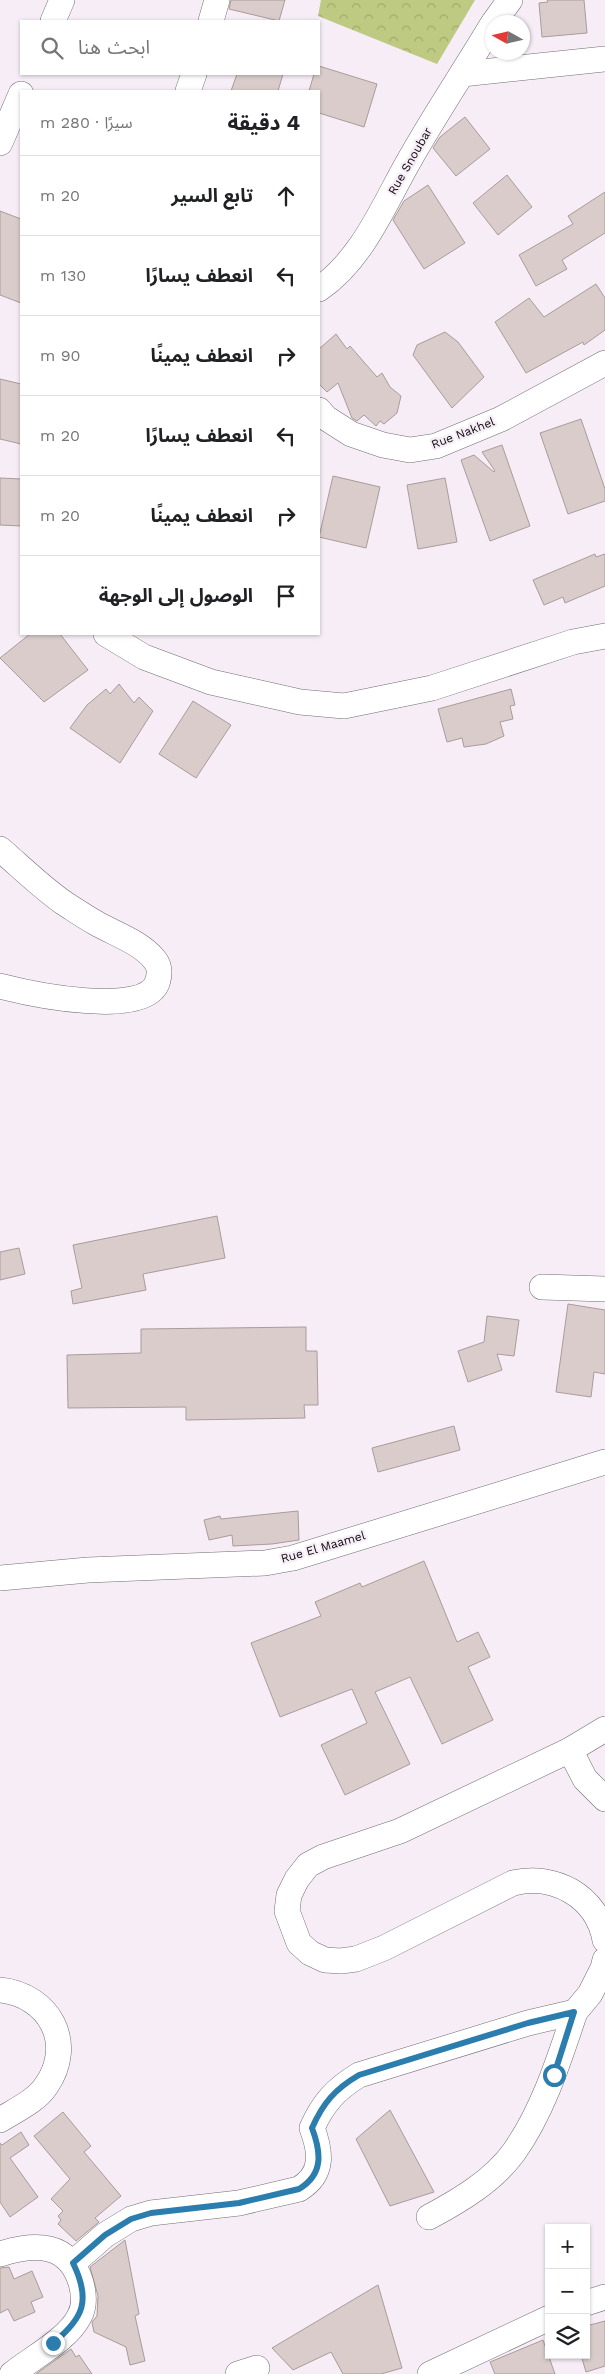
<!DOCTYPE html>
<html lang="ar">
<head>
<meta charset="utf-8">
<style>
  :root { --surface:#fff; --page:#f6f6f6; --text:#202124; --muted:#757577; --line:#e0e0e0 }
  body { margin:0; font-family:"Work Sans","Noto Sans Arabic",sans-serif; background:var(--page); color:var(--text); direction:rtl }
  .controls { position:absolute; right:15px; bottom:15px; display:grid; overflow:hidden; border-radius:0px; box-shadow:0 1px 4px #0004 }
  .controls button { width:45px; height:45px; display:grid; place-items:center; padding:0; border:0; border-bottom:1px solid var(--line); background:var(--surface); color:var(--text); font:25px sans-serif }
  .compass { position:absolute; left:485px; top:15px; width:45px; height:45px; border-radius:50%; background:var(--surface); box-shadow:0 1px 4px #0004; rotate:278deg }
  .stop { position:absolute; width:15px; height:15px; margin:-11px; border:4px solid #2a7dad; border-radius:50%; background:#fff }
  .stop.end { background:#2a7dad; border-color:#fff; box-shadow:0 1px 5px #0008 }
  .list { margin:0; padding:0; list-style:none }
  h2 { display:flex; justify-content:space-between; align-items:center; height:65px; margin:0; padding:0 20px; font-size:21px }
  h2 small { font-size:16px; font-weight:400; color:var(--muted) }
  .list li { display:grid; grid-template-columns:32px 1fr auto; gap:15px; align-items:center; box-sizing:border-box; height:80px; padding:0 20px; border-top:1px solid var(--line) }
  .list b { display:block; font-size:19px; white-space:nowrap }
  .list em { font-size:16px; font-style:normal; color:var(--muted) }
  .icon { flex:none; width:28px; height:28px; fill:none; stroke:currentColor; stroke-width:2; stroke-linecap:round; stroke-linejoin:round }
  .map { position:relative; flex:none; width:605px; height:2374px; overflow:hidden; direction:ltr }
  .search { position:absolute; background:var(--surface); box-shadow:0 1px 4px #0004; left:20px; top:20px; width:300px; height:55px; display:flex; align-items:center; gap:12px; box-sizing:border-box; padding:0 18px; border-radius:0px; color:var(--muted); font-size:19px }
  .panel { position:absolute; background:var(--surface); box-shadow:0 1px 4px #0004; left:20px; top:90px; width:300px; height:545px; border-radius:0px; direction:rtl }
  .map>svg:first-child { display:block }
  .forest { fill:url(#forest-crowns) }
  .building { fill:#d9ccca; stroke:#a99c9a }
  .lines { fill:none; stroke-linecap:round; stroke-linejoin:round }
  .minor-casing { stroke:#736c74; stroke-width:26 }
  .minor { stroke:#fff; stroke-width:25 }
  .route { stroke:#2a7dad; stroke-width:6 }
  .labels { text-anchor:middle; stroke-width:4.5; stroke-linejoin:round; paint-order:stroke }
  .street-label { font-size:12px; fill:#0f0c0f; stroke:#f6edf6 }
</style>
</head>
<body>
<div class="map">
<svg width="605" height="2374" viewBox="0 0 605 2374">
  <defs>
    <pattern id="forest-crowns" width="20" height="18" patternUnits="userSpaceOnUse" patternTransform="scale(1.25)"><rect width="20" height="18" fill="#bec982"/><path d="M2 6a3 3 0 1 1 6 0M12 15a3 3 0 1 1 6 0" fill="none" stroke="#a2ab6f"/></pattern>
  </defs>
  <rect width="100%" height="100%" fill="#f6edf6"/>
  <path class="forest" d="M321 0H475L437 64 318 16Z"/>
  <g class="building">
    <path d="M231 0H285L279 21 229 9Z"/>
    <path d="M547 0H584L587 33 542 37 539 3 548 2Z"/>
    <path d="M319 66 377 84 364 127 319 113V91H309L314 74H319Z"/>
    <path d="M237 74H283L278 91H231Z"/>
    <path d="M465 117 490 149 456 176 433 148 440 137Z"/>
    <path d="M507 175 532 207 498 235 473 203Z"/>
    <path d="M428 185 465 243 424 269 393 220 404 201Z"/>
    <path d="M605 192V233L562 260 567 269 536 286 519 255 573 224 568 216Z"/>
    <path d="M0 211 21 219V303L0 295Z"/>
    <path d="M596 284 605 298V330L584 345 583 342 526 373 495 322 529 298 544 317Z"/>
    <path d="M445 332 458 342 484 377 452 408 413 355 417 345Z"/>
    <path d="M336 334 347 349 350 346 377 377 382 373 390 387 401 396 397 413 384 424 380 421 376 426 364 415 357 421 352 418 338 383 327 392 319 384V349Z"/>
    <path d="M0 379 21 384V444L0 439Z"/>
    <path d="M581 419 605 489V501L568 514 540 433Z"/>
    <path d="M502 445 530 526 490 541 461 460 474 455 494 472 495 471 482 452Z"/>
    <path d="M333 476 380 487 366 548 319 537Z"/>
    <path d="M0 478 21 479V526L0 525Z"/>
    <path d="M445 478 457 542 418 549 407 485Z"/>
    <path d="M595 554 596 557 605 554V586L565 603 563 597 544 605 533 580Z"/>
    <path d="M30 634H60L88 670 44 702 0 658Z"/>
    <path d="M119 684 134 703 139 697 153 711 120 763 70 728 87 705 106 689 110 694Z"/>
    <path d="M511 689 515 705 510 706 513 719 500 722 504 736 486 744 464 747 462 738 447 742 438 709Z"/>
    <path d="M193 701 231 725 196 778 159 754Z"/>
    <path d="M217 1216 225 1258 143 1274 146 1290 73 1304 71 1291 82 1288 73 1245Z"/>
    <path d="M19 1248 25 1274 0 1280V1252Z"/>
    <path d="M568 1304 605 1310V1374L594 1372 591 1397 556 1392Z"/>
    <path d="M487 1316 519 1320 514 1356 497 1354 502 1370 468 1382 458 1351 484 1342Z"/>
    <path d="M306 1327V1351H317L318 1405H304L305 1418 186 1420V1407L68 1408 67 1355 141 1353V1329Z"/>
    <path d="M454 1426 460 1450 378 1472 372 1448Z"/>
    <path d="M298 1511 299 1540 272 1544 233 1546 232 1535 209 1540 204 1520 220 1516 221 1519Z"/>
    <path d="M424 1561 457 1642 478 1632 490 1657 468 1667 493 1720 442 1744 410 1677 375 1692 410 1764 345 1795 321 1745 367 1723 352 1689 280 1717 251 1643 321 1616 315 1602 360 1583 362 1587Z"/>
    <path d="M390 2110 434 2192 390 2206 356 2139Z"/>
    <path d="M63 2112 91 2146 84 2152 121 2196 95 2218 99 2222 76 2241 58 2224 61 2220 58 2216 63 2211 51 2199 70 2179 34 2136Z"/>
    <path d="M21 2132 29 2145 10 2158 38 2197 10 2217 0 2202V2143L2 2145Z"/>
    <path d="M125 2240 139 2314 135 2316 145 2361 130 2365 126 2347 94 2332 92 2322 97 2316 98 2296 90 2267Z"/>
    <path d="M9 2267 14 2279 32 2271 43 2297 31 2302 35 2312 14 2321 8 2309 0 2313V2268Z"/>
    <path d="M378 2285 402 2368 381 2374H343L331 2352 293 2370 272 2348Z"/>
    <path d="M605 2321V2366L586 2372 581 2355H586V2326Z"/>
    <path d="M543 2340 555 2374H495L490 2362Z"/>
    <path d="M71 2349 76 2357 79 2355 92 2374H36Z"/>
  </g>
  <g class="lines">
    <g class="minor-casing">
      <g id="minor">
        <path d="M53 21 62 0"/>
        <path d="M211 21 217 0"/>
        <path d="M494 22 510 0"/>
        <path d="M462 74 605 59"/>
        <path d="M188 91 194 74"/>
        <path d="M0 143 21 94"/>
        <path d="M319 289C363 259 384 204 410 159 436 113 465 70 492 25"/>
        <path d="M319 410 326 418 351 434 383 445 410 450 436 446 501 419 605 363"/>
        <path d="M106 634 144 657 211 682 300 702 344 706 432 688 573 642 605 636"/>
        <path d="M0 849C21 867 41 887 64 903 75 910 85 917 96 923 115 934 140 942 154 959 160 966 160 972 158 980 149 1020 27 993 0 986"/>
        <path d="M542 1287 605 1289"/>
        <path d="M0 1578 88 1570 265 1563 293 1558 605 1462"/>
        <path d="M605 1729 570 1750 400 1831 323 1857 308 1865 297 1879 289 1895 287 1911 299 1943 310 1953 325 1960 341 1961 356 1959 384 1948 513 1883C554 1873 597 1896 605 1940"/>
        <path d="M570 1750 585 1779 605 1799"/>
        <path d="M0 1990C49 1995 76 2043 46 2086 36 2101 16 2110 0 2120"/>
        <path d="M429 2217C459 2201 493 2181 514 2152 543 2111 559 2060 575 2012"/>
        <path d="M0 2254C35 2243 69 2242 81 2283 84 2294 85 2307 79 2317 68 2339 32 2358 12 2374"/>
        <path d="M73 2263 105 2235 131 2219 151 2213 239 2203 299 2189C324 2174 321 2152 312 2128 323 2103 336 2089 359 2075L528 2023 575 2012 590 1994 603 1968 605 1960"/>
        <path d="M586 2303 605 2297"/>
        <path d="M238 2374 257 2368"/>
        <path d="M430 2374 549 2318"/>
      </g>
    </g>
    <use href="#minor" class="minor"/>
  </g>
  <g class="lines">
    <path class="route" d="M53 2343C84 2318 91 2300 73 2263L105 2235 131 2219 151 2213 239 2203 299 2189C324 2174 321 2152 312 2128 323 2103 335 2089 359 2075L528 2023 574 2012 554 2075"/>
  </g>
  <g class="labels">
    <g class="street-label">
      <text transform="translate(410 161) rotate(-60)" y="4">Rue Snoubar</text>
      <text transform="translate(463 433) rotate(-21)" y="4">Rue Nakhel</text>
      <text transform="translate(323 1547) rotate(-16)" y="4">Rue El Maamel</text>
    </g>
  </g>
</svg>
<div class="controls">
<button>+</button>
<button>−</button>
<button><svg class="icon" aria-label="layers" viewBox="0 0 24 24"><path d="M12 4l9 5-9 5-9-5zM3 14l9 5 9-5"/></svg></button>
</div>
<svg class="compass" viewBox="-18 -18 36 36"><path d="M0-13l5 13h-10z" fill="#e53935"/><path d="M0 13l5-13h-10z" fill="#757577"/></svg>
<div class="stop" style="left:554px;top:2075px"></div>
<div class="stop end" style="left:53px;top:2343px"></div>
<div class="search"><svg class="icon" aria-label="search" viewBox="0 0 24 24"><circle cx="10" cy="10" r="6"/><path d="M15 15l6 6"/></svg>ابحث هنا</div>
<section class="panel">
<h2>4 دقيقة<small>سيرًا · 280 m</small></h2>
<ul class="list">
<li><svg class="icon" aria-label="ahead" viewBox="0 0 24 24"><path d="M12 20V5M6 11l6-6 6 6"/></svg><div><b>تابع السير</b></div><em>20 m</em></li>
<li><svg class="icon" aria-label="left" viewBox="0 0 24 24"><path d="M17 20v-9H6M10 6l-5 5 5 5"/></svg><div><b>انعطف يسارًا</b></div><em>130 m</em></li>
<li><svg class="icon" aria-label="right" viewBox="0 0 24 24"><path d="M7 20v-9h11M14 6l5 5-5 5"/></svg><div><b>انعطف يمينًا</b></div><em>90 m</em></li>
<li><svg class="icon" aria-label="left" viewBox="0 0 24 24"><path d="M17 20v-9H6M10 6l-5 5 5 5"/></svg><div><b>انعطف يسارًا</b></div><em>20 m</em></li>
<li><svg class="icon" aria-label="right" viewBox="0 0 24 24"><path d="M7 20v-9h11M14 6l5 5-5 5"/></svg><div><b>انعطف يمينًا</b></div><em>20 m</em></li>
<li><svg class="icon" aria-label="arrive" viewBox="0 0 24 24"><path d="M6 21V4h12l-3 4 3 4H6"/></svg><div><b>الوصول إلى الوجهة</b></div></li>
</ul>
</section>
</div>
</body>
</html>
